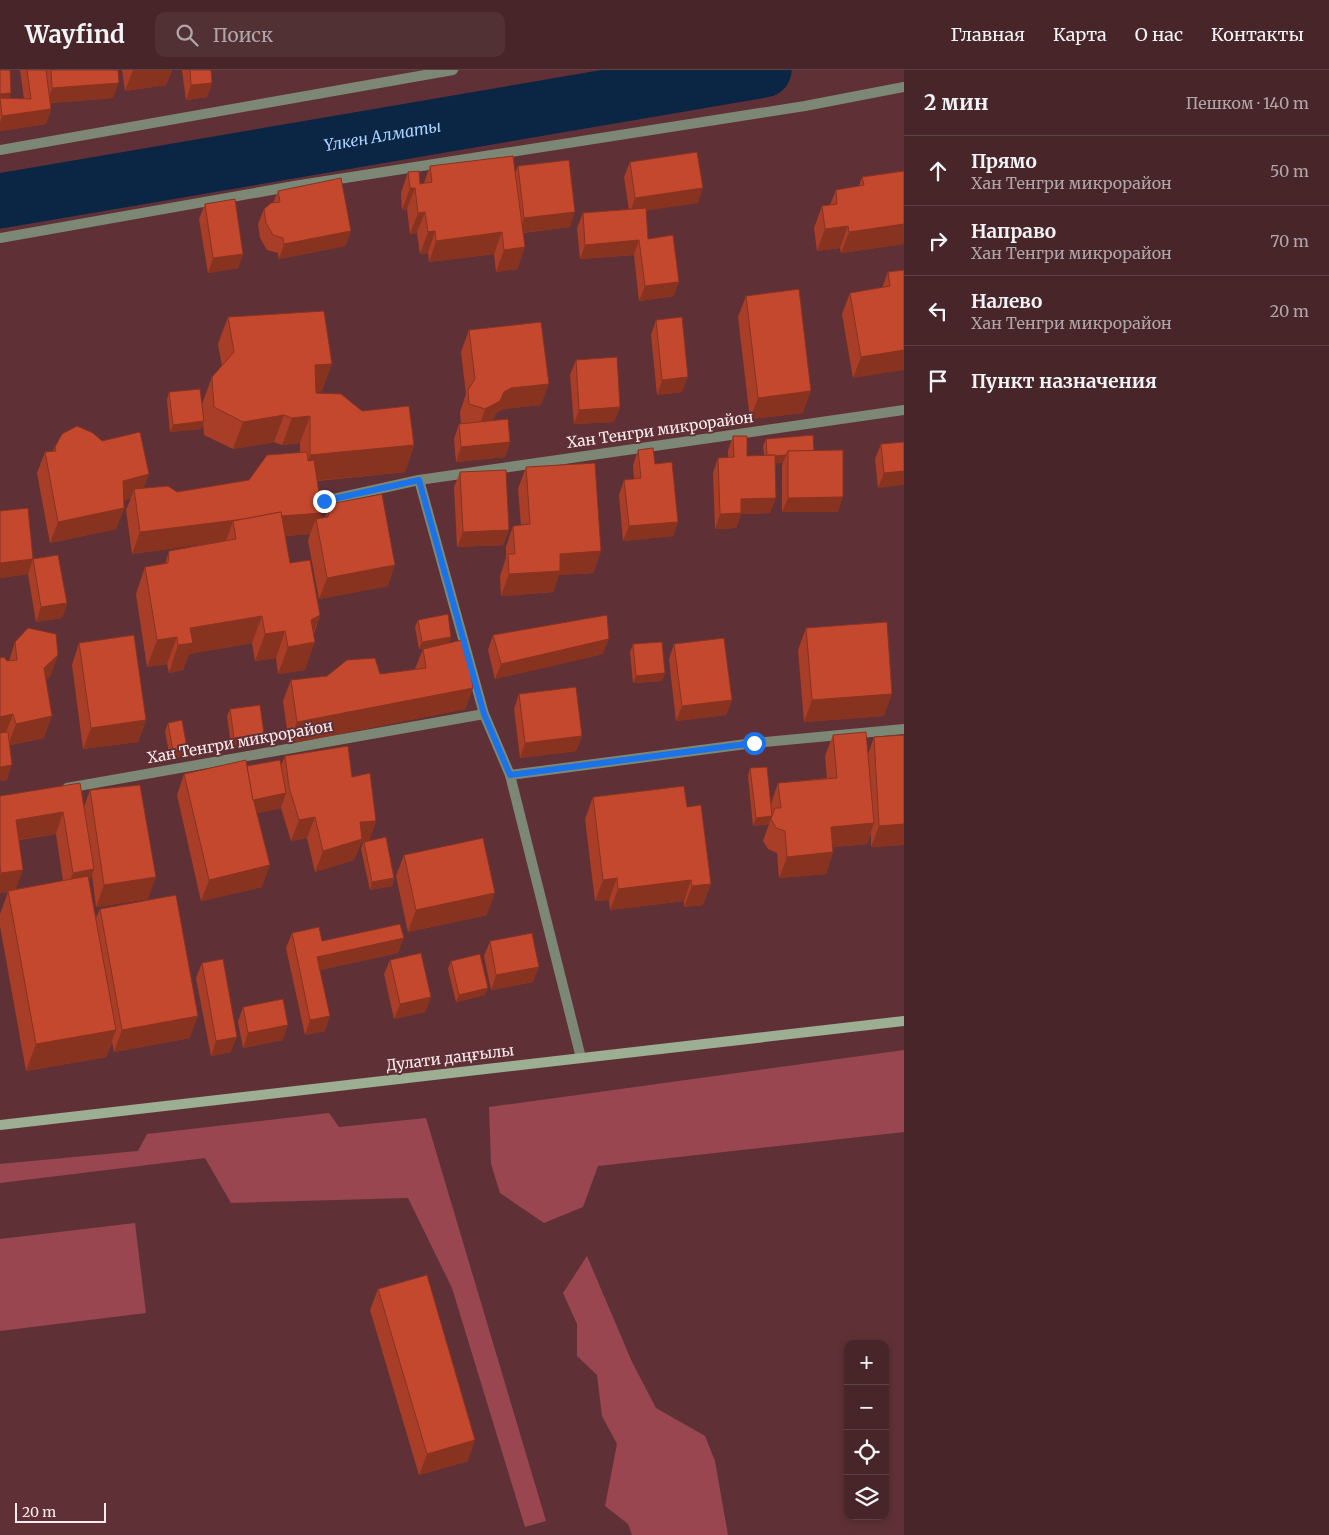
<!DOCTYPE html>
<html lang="ru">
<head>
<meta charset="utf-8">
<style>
  :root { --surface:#472528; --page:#513134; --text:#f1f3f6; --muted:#b0a5a8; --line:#5f4245 }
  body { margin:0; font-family:Merriweather,serif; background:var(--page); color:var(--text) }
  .controls { position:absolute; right:15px; bottom:15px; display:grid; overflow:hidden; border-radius:10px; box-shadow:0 2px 8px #0003 }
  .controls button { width:45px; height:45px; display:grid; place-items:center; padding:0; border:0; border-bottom:1px solid var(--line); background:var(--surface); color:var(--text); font:25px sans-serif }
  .scale { position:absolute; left:15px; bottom:12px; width:91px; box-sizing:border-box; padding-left:5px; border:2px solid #feebec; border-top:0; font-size:14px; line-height:18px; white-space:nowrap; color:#feebec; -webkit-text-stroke:4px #5f3136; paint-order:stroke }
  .stop { position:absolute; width:15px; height:15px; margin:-11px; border:4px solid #1a73e8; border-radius:50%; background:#fff }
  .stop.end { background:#1a73e8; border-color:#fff; box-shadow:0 1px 5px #0008 }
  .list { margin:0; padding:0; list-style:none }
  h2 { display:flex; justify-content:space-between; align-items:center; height:65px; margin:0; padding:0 20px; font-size:21px }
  h2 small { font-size:16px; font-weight:400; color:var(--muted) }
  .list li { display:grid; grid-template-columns:32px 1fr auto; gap:15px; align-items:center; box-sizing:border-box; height:70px; padding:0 20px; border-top:1px solid var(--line) }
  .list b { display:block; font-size:19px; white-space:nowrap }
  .list p { margin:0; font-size:16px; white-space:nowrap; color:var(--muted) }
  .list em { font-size:16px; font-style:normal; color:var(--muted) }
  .icon { flex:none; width:28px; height:28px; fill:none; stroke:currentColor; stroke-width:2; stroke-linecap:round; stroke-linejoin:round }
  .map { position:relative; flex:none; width:904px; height:1465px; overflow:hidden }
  header { display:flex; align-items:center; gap:30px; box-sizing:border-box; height:70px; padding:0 25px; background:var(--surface); border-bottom:1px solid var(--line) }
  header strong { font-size:24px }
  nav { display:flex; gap:28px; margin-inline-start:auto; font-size:18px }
  .search { width:350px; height:45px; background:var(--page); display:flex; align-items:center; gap:12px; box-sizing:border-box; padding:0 18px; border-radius:10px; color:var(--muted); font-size:19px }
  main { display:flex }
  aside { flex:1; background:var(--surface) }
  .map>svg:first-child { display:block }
  .green { fill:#994650 }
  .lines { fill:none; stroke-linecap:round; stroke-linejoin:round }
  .river { stroke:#0b2544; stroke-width:55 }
  .minor { stroke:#7c8875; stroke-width:10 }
  .secondary { stroke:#9caf92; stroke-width:10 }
  .wall { fill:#a83e27; fill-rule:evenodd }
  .shaded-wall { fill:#883220 }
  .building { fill:#c3482d; stroke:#883220 }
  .route { stroke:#1a73e8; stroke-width:6 }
  .labels { text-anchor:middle; stroke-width:4; stroke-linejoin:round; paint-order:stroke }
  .street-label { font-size:15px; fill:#feebec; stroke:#5f3136 }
  .water-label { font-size:16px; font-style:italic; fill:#aad0fe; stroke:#5f3136 }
</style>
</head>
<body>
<header>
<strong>Wayfind</strong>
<div class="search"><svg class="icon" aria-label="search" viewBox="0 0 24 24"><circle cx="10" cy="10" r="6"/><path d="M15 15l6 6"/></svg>Поиск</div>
<nav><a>Главная</a><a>Карта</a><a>О нас</a><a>Контакты</a></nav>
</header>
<main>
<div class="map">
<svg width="904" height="1465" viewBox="0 0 904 1465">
  <rect width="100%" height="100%" fill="#5f3136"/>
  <g class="green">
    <path d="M904 980V1062L598 1096 583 1137 544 1153 500 1123 491 1094 489 1037Z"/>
    <path d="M329 1043 339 1057 426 1048 546 1451 525 1457 452 1218 408 1128 231 1133 205 1088 0 1113V1094L138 1081 147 1064Z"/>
    <path d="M135 1153 146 1243 0 1261V1169Z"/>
    <path d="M587 1186 632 1292 656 1338 705 1366 715 1391 728 1465H632L628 1454 605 1436 617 1374 602 1346 597 1305 577 1286V1254L563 1223Z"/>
  </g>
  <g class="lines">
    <path class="river" id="s1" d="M0 131 764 0"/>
    <g class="minor">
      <path d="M0 80 453 0"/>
      <path d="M0 168 294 116 805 36 904 17"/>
      <path d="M419 410 484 644 510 705 581 988"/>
      <path d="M324 431 419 410 904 340"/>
      <path d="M510 705 754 673 904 659"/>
      <path d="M67 718 484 644"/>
    </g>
    <path class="secondary" d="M0 1055 904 951"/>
  </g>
  <g class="wall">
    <path d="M0 0 10 28 24 29 20 0H118L113 28 50 33 51 39 46 54 0 61Z"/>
    <path d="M122 0H172L166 15 125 21Z"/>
    <path d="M182 0H211L212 13 207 27 186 30Z"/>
    <path d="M630 92 698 133 646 140 648 169 674 226 639 231 634 185 580 189 577 158 583 143 629 140 624 107Z"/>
    <path d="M430 96 515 103 518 96 570 157 523 163 525 177 517 199 496 202 494 184 429 192 428 183 420 184 417 163 410 164 407 139 402 140 401 123 408 102 420 114 424 113Z"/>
    <path d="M904 101V174L841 183 840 178 817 181 814 158 822 136 830 135 836 120 859 116 862 107Z"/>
    <path d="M278 121 351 161 345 176 279 189 278 183 267 180 260 168 258 154 264 139 273 133Z"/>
    <path d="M205 134 243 184 238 198 208 203 199 149Z"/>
    <path d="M904 200 853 308 842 244 850 223 882 218 888 202Z"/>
    <path d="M746 226 803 343 750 349 738 247Z"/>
    <path d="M228 247 322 321 316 322V323L362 341 414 375 405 402 317 411 319 448 325 447 330 434 388 516 319 529 308 471 310 464 285 466 290 493 320 545 314 564 305 600 278 604 276 588 255 591 252 573 189 584 183 600 169 603 167 594 147 597 136 524 145 497 165 494 169 481 210 473 132 484 126 440 131 428 124 430V438L116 459 50 473 37 403 45 382 53 381 55 377 102 371 144 418 177 422 249 410 300 383V373L282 375 274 372 233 379 204 365 203 353 201 359 170 362 167 330 169 322 203 341 202 334 212 307 222 296 218 274Z"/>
    <path d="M656 250 682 322 657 325 651 265Z"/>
    <path d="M469 260 541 335 503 339 496 343 492 351 510 372 505 387 456 392 454 369 459 354H461L460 342 466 324 461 282Z"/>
    <path d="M576 290 620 337 614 352 574 354 570 305Z"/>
    <path d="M733 366 747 386 764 385 763 376 766 369 814 381 838 442H782V396L783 393H775L770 443 741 444 736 458 715 459 713 403 718 388H728V381Z"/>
    <path d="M904 372 878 418 875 389 881 374Z"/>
    <path d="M638 380 655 394 678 452 673 466 623 471 619 425 624 410 634 409 633 395Z"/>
    <path d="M526 397 601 481 593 503 559 505 553 522 501 526 500 506 506 488V477L513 456 521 455 518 419Z"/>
    <path d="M460 402 509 460 503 475 457 477 454 417Z"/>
    <path d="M0 441 33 489 67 533 62 548 36 552 28 504 0 508Z"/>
    <path d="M418 550 449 573 473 618 465 639 289 674 283 631 291 610 380 604 415 599 423 579 427 578 419 579 415 557Z"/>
    <path d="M806 558 884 646 804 652 798 580Z"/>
    <path d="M493 565 603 584 495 609 488 580Z"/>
    <path d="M15 572 58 585 50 606 46 610 44 668 10 675 7 710 0 711 7 591H9Z"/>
    <path d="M79 573 146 650 138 672 83 679 72 595Z"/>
    <path d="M633 574 665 603 662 611 633 613 630 582Z"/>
    <path d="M674 574 732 630 726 645 676 651 669 589Z"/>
    <path d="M519 624 582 666 576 681 520 688 514 639Z"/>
    <path d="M230 639 264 664 261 671 231 675 227 646Z"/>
    <path d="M168 653 187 678 185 686 170 689 165 661Z"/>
    <path d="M833 665 868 684 874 667 904 665V775L871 777V763L867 774 833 777V782L826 804 779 808 777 783 768 779 763 771 769 754 753 756 748 706 750 698 771 734 778 713 827 708 825 686Z"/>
    <path d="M285 686 352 707 376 751 369 770 394 808 392 816 370 820 361 779 363 773H361L354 790 315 802 307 768 291 771 281 738 257 743 262 817 201 831 177 725 184 704 281 695Z"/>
    <path d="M90 720 148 829 96 837 92 805 89 811 96 848 100 839 190 968 114 982 112 972 106 987 26 1001 0 856V844L8 822 0 823V726L84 737ZM56 764 63 811 16 819 19 770Z"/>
    <path d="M593 727 687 737 703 835 684 837V831L610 840 609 830 595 831 585 749Z"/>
    <path d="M404 785 487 845 408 862 396 806Z"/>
    <path d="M292 863 322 871 398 883 320 900 325 961 305 965 286 878Z"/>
    <path d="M490 871 533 912 491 920 484 886Z"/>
    <path d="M390 890 431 927 425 942 394 949 384 904Z"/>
    <path d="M451 891 485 925 456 932 448 899Z"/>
    <path d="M202 893 231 982 211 986 196 908Z"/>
    <path d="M243 937 283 970 243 978 238 952Z"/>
    <path d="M378 1219 468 1391 419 1405 370 1240Z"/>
  </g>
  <g class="shaded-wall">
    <path d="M133 0H172L166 15 125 21Z"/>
    <path d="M119 13 113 28 47 33 52 18Z"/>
    <path d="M212 13 207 27 186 30 191 15Z"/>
    <path d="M11 23 6 38 0 28V29V24Z"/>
    <path d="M51 39 46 54 0 61V53L2 46Z"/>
    <path d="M410 118H415L407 139 402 140Z"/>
    <path d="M703 118 698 133 630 143 635 128Z"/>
    <path d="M425 142 417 163 410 164 418 143Z"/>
    <path d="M575 142 570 157 519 163 524 148Z"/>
    <path d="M904 154V174L841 183 849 162Z"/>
    <path d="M848 156 840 178 817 181 825 159Z"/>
    <path d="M351 161 345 176 279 189 284 174Z"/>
    <path d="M435 161 428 183 420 184 428 162Z"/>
    <path d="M502 162 494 184 429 192 436 171Z"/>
    <path d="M639 170 634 185 580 189 585 175Z"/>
    <path d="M525 177 517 199 496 202 504 180Z"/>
    <path d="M243 184 238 198 208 203 213 188Z"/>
    <path d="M679 212 674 226 639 231 645 216Z"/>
    <path d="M904 280V300L853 308 861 287Z"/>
    <path d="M332 294 322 321 305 322 315 295Z"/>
    <path d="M688 307 682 322 657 325 662 310Z"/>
    <path d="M549 314 541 335 503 339 496 343 492 352 478 361 485 339 504 322 511 318Z"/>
    <path d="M811 321 803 343 750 349 758 328Z"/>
    <path d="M620 337 614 352 574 354 579 340Z"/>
    <path d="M284 345 274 372 233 379 243 352Z"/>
    <path d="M310 346 300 373 282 375 292 348Z"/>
    <path d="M204 351 201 359 170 362 173 355Z"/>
    <path d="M510 372 505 387 456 392 461 377Z"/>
    <path d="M414 375 405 402 300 412 310 385Z"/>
    <path d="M786 385 783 393 764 394 767 386Z"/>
    <path d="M904 401V415L878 418 884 403Z"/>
    <path d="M149 404 141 425 134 419 131 428 115 433 123 411Z"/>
    <path d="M843 427 838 442H782L788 428Z"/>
    <path d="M776 428 770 443 741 444 736 458 715 459 720 444 741 429Z"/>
    <path d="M124 438 116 459 50 473 58 452Z"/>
    <path d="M322 443 317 455 316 449 310 464 235 470 236 469 233 451 226 471 132 484 140 462 234 450Z"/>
    <path d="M678 452 673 466 623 471 629 456Z"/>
    <path d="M509 460 503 475 457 477 463 462Z"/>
    <path d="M601 481 593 503 559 505 553 522 501 526 509 504 560 484Z"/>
    <path d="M33 489 28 504 0 508V493Z"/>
    <path d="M395 495 388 516 319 529 327 508Z"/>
    <path d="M67 533 62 548 36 552 41 537Z"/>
    <path d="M320 545 310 572H315L305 600 278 604 288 577 311 550Z"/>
    <path d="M262 546 252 573 189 584 183 600 169 603 178 575 190 558Z"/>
    <path d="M285 561 276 588 255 591 265 564Z"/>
    <path d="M177 567 167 594 147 597 157 570Z"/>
    <path d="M451 567 449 574 419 579 422 572Z"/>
    <path d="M609 569 603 584 495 609 501 594Z"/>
    <path d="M58 585 50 606 36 620 44 598Z"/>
    <path d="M665 603 662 611 633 613 636 606Z"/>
    <path d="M473 618 465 639 289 674 297 652Z"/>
    <path d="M892 624 884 646 804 652 812 630Z"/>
    <path d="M732 630 726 645 676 651 682 636Z"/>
    <path d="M13 644 5 665 0 666V647Z"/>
    <path d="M52 646 44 668 8 675 16 654Z"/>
    <path d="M146 650 138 672 83 679 91 658Z"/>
    <path d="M264 664 261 671 231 675 234 668Z"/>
    <path d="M582 666 576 681 520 688 525 673Z"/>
    <path d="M187 678 185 686 170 689 173 681Z"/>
    <path d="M12 695 7 710 0 711V697Z"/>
    <path d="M286 723 281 738 244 746 250 731Z"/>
    <path d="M63 742 56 764 8 771 16 750Z"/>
    <path d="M772 746 769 754 753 756 756 748Z"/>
    <path d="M315 747 307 768 291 771 299 750Z"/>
    <path d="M376 751 369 772 361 773 354 790 315 802 323 781 360 752Z"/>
    <path d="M874 753 867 774 823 778 831 757Z"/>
    <path d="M904 754V775L871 777 879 756Z"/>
    <path d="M833 782 826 804 779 808 787 787Z"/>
    <path d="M270 795 262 817 201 831 209 810Z"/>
    <path d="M94 799 86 820 65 824 73 803Z"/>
    <path d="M23 800 15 821H8V822L0 823V806L1 803Z"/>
    <path d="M156 807 148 829 96 837 104 815Z"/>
    <path d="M394 808 392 816 370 820 372 812Z"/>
    <path d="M617 808 609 830 595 831 603 810Z"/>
    <path d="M691 810 684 831 610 840 618 819Z"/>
    <path d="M711 814 703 835 684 837 692 816Z"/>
    <path d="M495 823 487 845 408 862 416 840Z"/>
    <path d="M404 868 398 883 312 902 317 887Z"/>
    <path d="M539 897 533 912 491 920 496 905Z"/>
    <path d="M488 918 485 925 456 932 459 925Z"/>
    <path d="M431 927 425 942 394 949 400 934Z"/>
    <path d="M198 946 190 968 114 982 122 960Z"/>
    <path d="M330 946 325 961 305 965 310 950Z"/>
    <path d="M288 955 283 970 243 978 248 963Z"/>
    <path d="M116 960 106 987 26 1001 36 974Z"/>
    <path d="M237 967 231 982 211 986 216 971Z"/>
    <path d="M475 1370 468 1391 419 1405 427 1384Z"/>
  </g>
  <g class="building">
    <path d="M0 0H10L11 23 0 24Z"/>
    <path d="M27 0H46L51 39 2 46 0 28 31 29Z"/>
    <path d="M51 0H118L119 13 52 18Z"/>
    <path d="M190 0H211L212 13 191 15Z"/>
    <path d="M697 82 703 118 635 128 630 92Z"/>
    <path d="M513 86 525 177 504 180 502 162 436 171 435 161 428 162 425 142 418 143 415 118H410L408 102 419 101 420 114 432 112 430 96Z"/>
    <path d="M569 90 575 142 524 148 518 96Z"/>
    <path d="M904 101V154L849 162 848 156 825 159 822 136 837 134 836 120 864 115 862 107Z"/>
    <path d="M341 108 351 161 284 174 283 168 273 165 266 153 264 139 271 133 280 132 278 121Z"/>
    <path d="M235 129 243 184 213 188 205 134Z"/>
    <path d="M646 138 648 169 673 165 679 212 645 216 639 170 585 175 583 143Z"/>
    <path d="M904 200V280L861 287 850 223 890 216 888 202Z"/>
    <path d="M799 219 811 321 758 328 746 226Z"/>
    <path d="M324 241 332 294 315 295 316 323 341 324 362 341 409 336 414 375 310 385V346L292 348 284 345 243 352 214 337 212 307 234 282 228 247Z"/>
    <path d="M682 247 688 307 662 310 656 250Z"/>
    <path d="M541 252 549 314 511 318 504 322 500 331 485 339 469 334 468 320 475 309 469 260Z"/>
    <path d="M617 287 620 337 579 340 576 290Z"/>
    <path d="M200 319 204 351 173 355 169 322Z"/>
    <path d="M508 349 510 372 461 377 459 354Z"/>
    <path d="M77 356 93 363 102 371 140 362 149 404 123 411 124 438 58 452 45 382 56 381 55 377 62 364Z"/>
    <path d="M813 365 814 381H788L786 385 775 386V385H767L766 369Z"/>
    <path d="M733 366H747V386L775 385 776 428 741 429V443L720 444 718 388 734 387Z"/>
    <path d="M904 372V401L884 403 881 374Z"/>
    <path d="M653 378 655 394 672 392 678 452 629 456 624 410 641 408 638 380Z"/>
    <path d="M843 380V427L788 428V381Z"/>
    <path d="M307 382 308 391 314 390 322 443 281 446V442L244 449 140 462 134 419 168 416 177 422 249 410 267 385Z"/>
    <path d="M595 393 601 481 560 484V501L509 504 508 484H515L513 456 530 454 526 397Z"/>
    <path d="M506 400 509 460 463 462 460 402Z"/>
    <path d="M382 424 395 495 327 508 316 449 328 447 330 434Z"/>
    <path d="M28 438 33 489 0 493V441Z"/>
    <path d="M281 442 290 493 310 490 320 545 311 550 315 572 288 577 285 561 265 564 262 546 190 558 193 573 178 575 177 567 157 570 145 497 168 493 169 481 236 469 233 451Z"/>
    <path d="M58 485 67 533 41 537 33 489Z"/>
    <path d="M448 544 451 567 422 572 418 550Z"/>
    <path d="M607 545 609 569 501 594 493 565Z"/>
    <path d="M887 552 892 624 812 630 806 558Z"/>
    <path d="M28 558 56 564 58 585 44 598 52 646 16 654 13 644 0 647V588L4 587 7 591 17 590 15 572Z"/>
    <path d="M134 565 146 650 91 658 79 573Z"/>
    <path d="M724 568 732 630 682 636 674 574Z"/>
    <path d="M466 569 473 618 297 652 291 610 327 606 347 590 375 588 380 604 426 598 423 579Z"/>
    <path d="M662 572 665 603 636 606 633 574Z"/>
    <path d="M576 617 582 666 525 673 519 624Z"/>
    <path d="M260 635 264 664 234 668 230 639Z"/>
    <path d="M182 650 187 678 173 681 168 653Z"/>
    <path d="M8 662 12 695 0 697V663Z"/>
    <path d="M866 662 874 753 831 757 833 782 787 787 785 761 776 758 771 749 775 738H781L778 713 837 708 833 665Z"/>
    <path d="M904 665V754L879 756 874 667Z"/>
    <path d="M348 676 352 707 370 703 376 751 360 752 362 769 323 781 315 747 299 750 289 717 285 686Z"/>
    <path d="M246 690 252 724 270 795 209 810 184 704Z"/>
    <path d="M280 690 286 723 253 730 247 696Z"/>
    <path d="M767 697 772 746 756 748 750 698Z"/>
    <path d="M80 713 94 799 73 803 63 742 16 750 23 800 1 803 0 796V726Z"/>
    <path d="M140 715 156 807 104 815 90 720Z"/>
    <path d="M684 716 687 737 701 735 711 814 692 816 691 810 618 819 617 808 603 810 593 727Z"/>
    <path d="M386 767 394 808 372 812 364 772Z"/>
    <path d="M483 768 495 823 416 840 404 785Z"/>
    <path d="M88 806 116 960 36 974 8 821Z"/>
    <path d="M176 825 198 946 122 960 100 839Z"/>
    <path d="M400 854 404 868 317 887 330 946 310 950 292 863 319 857 322 871Z"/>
    <path d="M532 863 539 897 496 905 490 871Z"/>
    <path d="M421 883 431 927 400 934 390 890Z"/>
    <path d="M480 884 488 918 459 925 451 891Z"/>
    <path d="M223 889 237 967 216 971 202 893Z"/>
    <path d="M283 929 288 955 248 963 243 937Z"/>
    <path d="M427 1205 475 1370 427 1384 378 1219Z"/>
  </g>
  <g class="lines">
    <path class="route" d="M324 431 419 410 484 644 510 705 754 673"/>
  </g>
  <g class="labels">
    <g class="street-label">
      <text transform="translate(660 360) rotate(-8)" y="5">Хан Тенгри микрорайон</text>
      <text transform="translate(240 672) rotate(-10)" y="5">Хан Тенгри микрорайон</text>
      <text transform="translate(450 988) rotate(-7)" y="5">Дулати даңғылы</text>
    </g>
    <g class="water-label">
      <text dy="6" stroke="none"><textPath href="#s1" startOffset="388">Үлкен Алматы</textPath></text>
    </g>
  </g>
</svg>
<div class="controls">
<button>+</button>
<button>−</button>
<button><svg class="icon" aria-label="locate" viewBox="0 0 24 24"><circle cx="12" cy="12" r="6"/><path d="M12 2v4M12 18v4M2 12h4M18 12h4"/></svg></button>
<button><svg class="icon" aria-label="layers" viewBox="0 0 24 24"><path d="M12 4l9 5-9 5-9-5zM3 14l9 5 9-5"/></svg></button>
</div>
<div class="scale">20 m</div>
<div class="stop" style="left:754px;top:673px"></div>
<div class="stop end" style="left:324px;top:431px"></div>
</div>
<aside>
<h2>2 мин<small>Пешком · 140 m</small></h2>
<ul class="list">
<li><svg class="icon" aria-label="ahead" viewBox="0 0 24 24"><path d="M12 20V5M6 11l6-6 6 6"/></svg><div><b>Прямо</b><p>Хан Тенгри микрорайон</p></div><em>50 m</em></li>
<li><svg class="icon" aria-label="right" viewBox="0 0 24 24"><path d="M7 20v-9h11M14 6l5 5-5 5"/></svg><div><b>Направо</b><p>Хан Тенгри микрорайон</p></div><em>70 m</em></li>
<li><svg class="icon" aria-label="left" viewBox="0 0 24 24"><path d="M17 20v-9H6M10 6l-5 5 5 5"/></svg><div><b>Налево</b><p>Хан Тенгри микрорайон</p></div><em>20 m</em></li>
<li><svg class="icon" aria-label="arrive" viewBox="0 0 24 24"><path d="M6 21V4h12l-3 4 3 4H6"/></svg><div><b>Пункт назначения</b></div></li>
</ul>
</aside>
</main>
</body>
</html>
